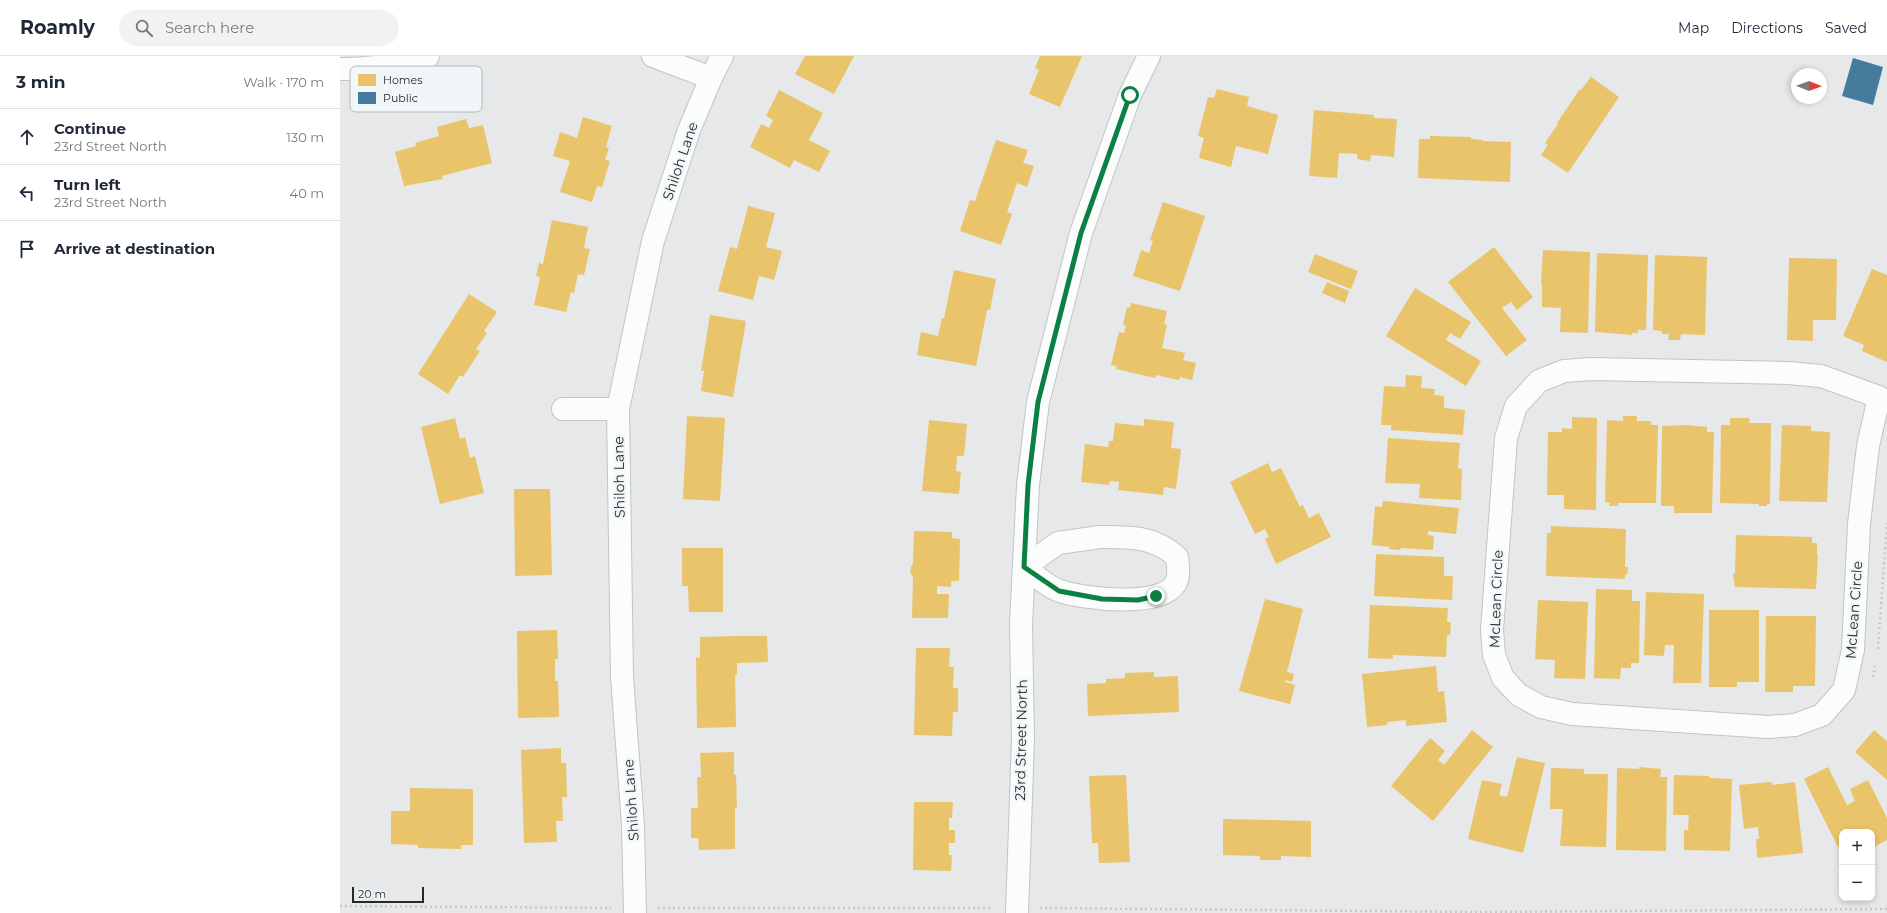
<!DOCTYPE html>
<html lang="en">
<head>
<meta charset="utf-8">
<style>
  :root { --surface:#fff; --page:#f2f2f3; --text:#1f2937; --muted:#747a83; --line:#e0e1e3 }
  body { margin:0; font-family:Montserrat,sans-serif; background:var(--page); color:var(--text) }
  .controls { position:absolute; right:12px; bottom:12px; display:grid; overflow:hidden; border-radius:8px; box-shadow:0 2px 6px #0003 }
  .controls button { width:36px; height:36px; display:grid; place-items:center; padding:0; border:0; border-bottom:1px solid var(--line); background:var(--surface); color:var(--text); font:20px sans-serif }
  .compass { position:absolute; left:1451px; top:12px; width:36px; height:36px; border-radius:50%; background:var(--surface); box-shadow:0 2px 6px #0003; rotate:91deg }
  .scale { position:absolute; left:12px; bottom:10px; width:72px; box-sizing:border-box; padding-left:4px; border:2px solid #262829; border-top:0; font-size:11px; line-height:14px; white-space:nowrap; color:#262829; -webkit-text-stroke:3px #f1f6f9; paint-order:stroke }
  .stop { position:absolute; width:12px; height:12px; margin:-9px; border:3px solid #0b8043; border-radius:50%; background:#fff }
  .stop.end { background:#0b8043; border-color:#fff; box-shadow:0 1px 4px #0008 }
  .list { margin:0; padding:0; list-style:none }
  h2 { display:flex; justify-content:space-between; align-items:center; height:52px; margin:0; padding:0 16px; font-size:17px }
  h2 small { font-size:13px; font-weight:400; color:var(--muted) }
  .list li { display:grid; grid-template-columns:26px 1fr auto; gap:12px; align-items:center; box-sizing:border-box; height:56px; padding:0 16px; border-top:1px solid var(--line) }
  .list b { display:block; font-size:15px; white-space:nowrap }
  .list p { margin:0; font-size:13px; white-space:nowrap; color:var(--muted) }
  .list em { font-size:13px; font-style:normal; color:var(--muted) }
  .icon { flex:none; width:22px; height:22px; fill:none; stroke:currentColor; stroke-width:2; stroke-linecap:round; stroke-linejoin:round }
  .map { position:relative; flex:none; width:1547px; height:857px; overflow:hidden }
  header { display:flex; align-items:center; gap:24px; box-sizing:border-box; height:56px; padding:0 20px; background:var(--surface); border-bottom:1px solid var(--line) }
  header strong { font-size:19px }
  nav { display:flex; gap:22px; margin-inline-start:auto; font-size:14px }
  .search { width:280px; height:36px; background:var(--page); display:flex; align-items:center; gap:10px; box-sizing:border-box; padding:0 14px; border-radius:22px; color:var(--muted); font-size:15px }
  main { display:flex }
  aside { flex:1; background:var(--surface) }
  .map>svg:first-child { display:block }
  .homes { fill:#e9c46a }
  .public { fill:#457b9d }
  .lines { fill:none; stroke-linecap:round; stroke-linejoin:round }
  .street-casing { stroke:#c2c4c5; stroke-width:24 }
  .path { stroke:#c7c9c9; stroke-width:2.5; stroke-dasharray:2 3; stroke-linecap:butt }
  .street { stroke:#fbfcfc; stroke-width:22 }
  .route { stroke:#0b8043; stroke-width:5 }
  .labels { text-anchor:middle; stroke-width:4; stroke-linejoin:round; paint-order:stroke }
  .street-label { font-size:14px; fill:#262829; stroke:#f1f6f9 }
  .key { fill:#f1f6f9; stroke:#b4b8bb; stroke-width:1 }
  .key-label { font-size:11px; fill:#262829 }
</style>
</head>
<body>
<header>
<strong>Roamly</strong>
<div class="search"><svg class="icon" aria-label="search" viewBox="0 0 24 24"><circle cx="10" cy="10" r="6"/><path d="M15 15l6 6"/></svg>Search here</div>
<nav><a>Map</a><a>Directions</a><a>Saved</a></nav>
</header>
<main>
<aside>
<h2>3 min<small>Walk · 170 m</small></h2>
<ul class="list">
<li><svg class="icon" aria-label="ahead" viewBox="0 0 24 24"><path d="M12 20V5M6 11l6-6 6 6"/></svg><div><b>Continue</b><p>23rd Street North</p></div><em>130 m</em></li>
<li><svg class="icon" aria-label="left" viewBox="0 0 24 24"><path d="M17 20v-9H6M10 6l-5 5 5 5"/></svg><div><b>Turn left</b><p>23rd Street North</p></div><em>40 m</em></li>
<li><svg class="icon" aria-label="arrive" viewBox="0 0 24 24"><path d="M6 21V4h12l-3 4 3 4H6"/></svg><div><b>Arrive at destination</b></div></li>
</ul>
</aside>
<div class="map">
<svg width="1547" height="857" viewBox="0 0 1547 857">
  <rect width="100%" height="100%" fill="#e6e8ea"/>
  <g class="homes">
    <path d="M465 0H514L494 38 455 18Z"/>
    <path d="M700 0H742L720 51 689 38 699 14 695 12Z"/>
    <path d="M1251 21 1279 41 1228 117 1201 99 1208 89 1205 87 1218 68 1217 67 1240 33 1241 34Z"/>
    <path d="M877 33 909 41 907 50 938 59 928 98 896 90 891 111 859 102 864 82 858 80 868 41 874 42Z"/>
    <path d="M439 34 483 57 469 84 490 95 479 116 454 104 450 112 410 91 421 68 429 72 433 64 426 60Z"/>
    <path d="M974 54 1034 59V62L1057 63 1054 101 1031 99 1030 105 1017 103V98L999 97 997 122 969 120Z"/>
    <path d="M243 61 272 70 266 91 269 92 265 104 270 105 262 131 257 130 252 146 220 136 230 105 213 100 220 76 237 82Z"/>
    <path d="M126 63 129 72 143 69 152 107 102 120 103 123 64 130 55 96 76 90 75 87 99 80 97 71Z"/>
    <path d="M1090 80 1131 81V83L1143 84V85L1171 86 1170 126 1078 122 1079 83H1090Z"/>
    <path d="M656 84 688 94 683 107 694 110 687 131 677 127 667 156 672 158 661 189 620 175 630 144 635 145Z"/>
    <path d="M823 146 865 160 840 235 793 220 801 194 809 197 813 185 810 184Z"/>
    <path d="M408 150 435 157 426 191 442 195 434 224 419 220 413 244 378 235 390 191 397 193Z"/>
    <path d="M212 164 248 171 244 192 250 193 244 219 238 218 234 237 231 236 226 256 194 249 200 221 196 220 199 207 203 208Z"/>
    <path d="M1154 191 1193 241 1177 254 1171 246 1162 252 1187 284 1166 300 1108 226Z"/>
    <path d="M1203 194 1250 196 1248 277 1220 276 1221 252 1202 251V228H1201Z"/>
    <path d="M1257 197 1308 199 1306 274H1298V277H1292V279L1255 276Z"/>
    <path d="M975 198 1018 215 1011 233 968 216Z"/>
    <path d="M1315 199 1367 201 1365 279 1341 278 1340 284H1328L1329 278H1322V275L1313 274Z"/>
    <path d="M1449 202 1497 203 1496 264H1473V285L1447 284Z"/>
    <path d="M1532 213 1547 219V306L1522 295 1524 289 1503 280Z"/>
    <path d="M614 214 656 223 650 254H647L636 310 577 299 581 276 598 280 602 262H604Z"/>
    <path d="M987 226 1009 235 1005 247 982 237Z"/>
    <path d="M1075 232 1131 266 1120 283 1110 277 1106 284 1141 305 1126 330 1046 280Z"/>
    <path d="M129 238 157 256 144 275 147 277 136 293 140 295 123 321 120 319 108 338 78 318Z"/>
    <path d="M791 247 827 255 824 268 827 269 822 292 845 297 843 304 856 307 852 324 840 321 839 324 816 319 815 322 776 313 777 310 771 309 779 276 784 277 786 270 783 269 787 251 790 252Z"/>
    <path d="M370 259 406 265 393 341 361 335 364 315H361Z"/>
    <path d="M1066 319 1082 320 1081 332 1095 333 1094 339 1104 340V352L1125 354 1123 379 1051 374V369H1041L1044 330 1065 331Z"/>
    <path d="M347 360 385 362 380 445 343 443Z"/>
    <path d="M1283 360H1297V365H1311V369H1318L1316 447H1278V450H1269L1270 447 1265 446 1267 364 1283 365Z"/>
    <path d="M1232 361 1257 362 1256 454 1224 453V439H1207L1208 376H1222V372L1232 373Z"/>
    <path d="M115 362 120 383 125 381 130 402 135 400 144 437 100 448 81 371Z"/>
    <path d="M1390 362H1410L1409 367H1431L1430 448H1427V450H1419V448L1380 447 1381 369H1390Z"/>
    <path d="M804 363 834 366 831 392 841 393 836 433 824 431 823 439 778 434 779 426 770 425 769 429 741 426 745 388 768 391 769 385H773L775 367 804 370Z"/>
    <path d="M589 364 627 368 624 400H617L616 415 621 416 619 438 582 435Z"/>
    <path d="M1345 369 1367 371V376H1374L1372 457H1334V450H1321L1322 370Z"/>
    <path d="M1442 369 1471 370V375L1490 376 1487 446 1439 445Z"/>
    <path d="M1048 382 1120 387 1118 412 1122 413 1121 444 1079 442 1080 428 1045 427Z"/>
    <path d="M928 407 932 416 941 412 960 451 963 449 969 462 979 457 991 481 936 508 925 483 929 481 925 473 915 478 890 426Z"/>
    <path d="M174 433H210L212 519 175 520Z"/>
    <path d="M1043 445 1119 452 1116 478 1088 475V479L1094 480 1093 494 1061 492 1060 494 1049 493 1050 491 1032 489 1035 450 1042 451Z"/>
    <path d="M1211 470 1286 473 1285 511H1288L1287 519 1285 518V523L1206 520 1207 477H1211Z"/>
    <path d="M574 475 612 476V482L620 483 619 525H611V531L597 530V538H609L608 562H572L573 520 570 517 571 511 573 508Z"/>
    <path d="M1396 479 1472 481V487H1477V499H1478L1476 533 1395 531 1393 518H1395Z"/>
    <path d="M342 492H383V556H349L348 530H342Z"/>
    <path d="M1036 498 1104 501V520H1113L1112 544 1034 540Z"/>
    <path d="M1256 533 1292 534V545H1300L1299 607H1291V612H1281L1280 623 1254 622Z"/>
    <path d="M1306 536 1364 538 1361 627H1333L1334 589H1325L1324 600 1304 599Z"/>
    <path d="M925 543 963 553 947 616 954 618 952 626 945 624V626L955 629 950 648 899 635Z"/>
    <path d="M1198 544 1248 546 1245 623 1214 622 1215 604 1195 603Z"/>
    <path d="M1030 549 1108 552 1107 566H1111L1110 579H1107L1106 601 1053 599V603L1028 602Z"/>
    <path d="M1369 554H1419V626H1397V631H1369Z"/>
    <path d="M1426 560H1476L1475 630H1453V636H1425Z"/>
    <path d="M217 574 218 603H215V625H218L219 661 178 662 177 575Z"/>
    <path d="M396 580H427L428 606 397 607V619H395L396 671 357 672 356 601 360 602V581Z"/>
    <path d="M576 592H610L609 611H614L613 632H618V656H613L612 680 574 679Z"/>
    <path d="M1096 610 1098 636 1104 635 1107 666 1066 670V664L1047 666V669L1027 671 1022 618Z"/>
    <path d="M814 616V621L838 620 839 656 748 660 747 628 766 627V623L785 622V617Z"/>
    <path d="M1132 674 1153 691 1093 765 1051 730 1090 682 1105 695 1098 704 1104 709Z"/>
    <path d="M1534 674 1547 685V724L1515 696Z"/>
    <path d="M221 692V707H226L227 741H222L223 765H216L217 786 184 787 181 694Z"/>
    <path d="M394 696V719H396L397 752H395V793L359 794 358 782H351V752H358L357 721H361L360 697Z"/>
    <path d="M1177 701 1205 707 1183 797 1128 783 1142 724 1162 728 1159 739 1167 741Z"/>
    <path d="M1299 711 1321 713 1320 721H1327L1326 795 1276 794 1277 712 1299 713Z"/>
    <path d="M1488 711 1507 749 1515 745 1510 733 1528 724 1547 762V784L1532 792V776H1502V799L1464 723Z"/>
    <path d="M1211 712 1244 713V718H1268L1266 791 1220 790 1223 753H1210Z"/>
    <path d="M786 719 790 806 759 807 758 787H752L749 720Z"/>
    <path d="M1334 719 1369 720V722L1392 723 1390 795 1344 794V774H1348L1349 759H1333Z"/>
    <path d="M1431 726 1432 729 1455 726 1463 797 1417 802 1416 783H1419L1418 771 1404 773 1399 729Z"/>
    <path d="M70 732 133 733V789H121V793L78 792V789L51 788V755H70Z"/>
    <path d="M574 746H613L612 762H609V774H615V787H609V799H612L611 815 573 814Z"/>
    <path d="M883 763 971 765V801L941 800V804H920V800L883 799Z"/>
  </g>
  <path class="public" d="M1513 2 1543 11 1533 49 1502 40Z"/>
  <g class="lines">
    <g class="street-casing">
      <g id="street">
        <path d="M313 0 371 22"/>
        <path d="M0 13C30 14 59 8 88 0"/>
        <path d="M1251 313 1448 317 1481 320 1539 341 1528 390 1519 468 1513 594 1504 634 1482 659 1455 669 1428 671 1232 658 1201 651 1179 639 1163 622 1154 599 1152 574 1166 382 1176 350 1199 325 1224 315Z"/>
        <path d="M223 353H278"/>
        <path d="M760 481C790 481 814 480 837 501 838 509 840 521 835 528 820 552 744 543 720 535 709 532 694 518 684 511L718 487Z"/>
        <path d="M295 857 293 769 282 621 278 353 313 185 349 74 371 22 382 0"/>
        <path d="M677 857 683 683 681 568 688 429 698 346 741 177 790 39 809 0"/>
      </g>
    </g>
    <g class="path">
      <path d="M1538 593 1547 467"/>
      <path d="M1533 621 1535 610"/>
      <path d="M0 850 271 852"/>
      <path d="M318 852H653"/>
      <path d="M700 852 1140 856 1547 853"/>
    </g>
    <use href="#street" class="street"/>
  </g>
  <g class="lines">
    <path class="route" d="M790 39 741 177 698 346 688 429 684 511 719 535 762 543 798 544 816 540"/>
  </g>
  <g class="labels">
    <g class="street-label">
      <text transform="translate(340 105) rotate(-71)" y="5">Shiloh Lane</text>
      <text transform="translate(279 421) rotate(-91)" y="5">Shiloh Lane</text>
      <text transform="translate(1156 543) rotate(-88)" y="5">McLean Circle</text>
      <text transform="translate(1514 554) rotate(-86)" y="5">McLean Circle</text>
      <text transform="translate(681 684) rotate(-89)" y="5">23rd Street North</text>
      <text transform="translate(291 744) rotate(-94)" y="5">Shiloh Lane</text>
    </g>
  </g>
  <rect x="10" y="10" width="132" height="46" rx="6" class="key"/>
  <rect x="18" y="18" width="18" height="12" fill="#e9c46a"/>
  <rect x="18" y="36" width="18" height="12" fill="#457b9d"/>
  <g class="key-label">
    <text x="43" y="28">Homes</text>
    <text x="43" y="46">Public</text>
  </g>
</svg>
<div class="controls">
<button>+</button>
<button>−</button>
</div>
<svg class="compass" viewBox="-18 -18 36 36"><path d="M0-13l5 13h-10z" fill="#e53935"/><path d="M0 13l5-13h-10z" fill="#747a83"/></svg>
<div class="scale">20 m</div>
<div class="stop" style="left:790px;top:39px"></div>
<div class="stop end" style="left:816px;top:540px"></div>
</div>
</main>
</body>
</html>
